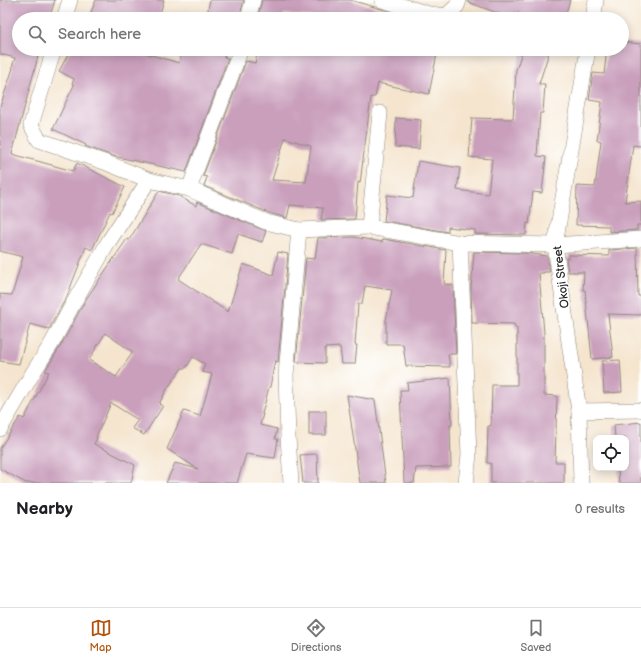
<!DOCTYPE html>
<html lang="en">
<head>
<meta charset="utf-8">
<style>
  :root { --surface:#fff; --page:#f6f6f6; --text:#202124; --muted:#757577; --line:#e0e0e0; --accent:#b45309 }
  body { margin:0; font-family:"Balsamiq Sans",sans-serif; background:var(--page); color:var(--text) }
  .controls { position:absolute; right:12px; bottom:12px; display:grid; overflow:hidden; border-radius:8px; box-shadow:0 2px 10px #0003 }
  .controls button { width:36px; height:36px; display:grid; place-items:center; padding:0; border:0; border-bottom:1px solid var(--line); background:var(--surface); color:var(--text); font:20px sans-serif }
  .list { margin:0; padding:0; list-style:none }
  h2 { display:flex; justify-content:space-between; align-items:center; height:52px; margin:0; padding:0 16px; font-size:17px }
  h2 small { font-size:13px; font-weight:400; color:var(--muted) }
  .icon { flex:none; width:22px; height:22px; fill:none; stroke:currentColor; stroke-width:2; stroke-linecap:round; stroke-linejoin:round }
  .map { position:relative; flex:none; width:641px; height:483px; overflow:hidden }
  .search { position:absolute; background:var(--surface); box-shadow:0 2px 10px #0003; left:12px; right:12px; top:12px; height:44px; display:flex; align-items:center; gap:10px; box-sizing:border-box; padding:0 14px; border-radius:22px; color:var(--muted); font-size:15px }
  .sheet { height:124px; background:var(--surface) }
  nav { display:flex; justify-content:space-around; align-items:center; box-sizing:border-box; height:56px; border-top:1px solid var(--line); background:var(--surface); font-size:11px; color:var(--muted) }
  nav a { display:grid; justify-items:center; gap:2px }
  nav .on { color:var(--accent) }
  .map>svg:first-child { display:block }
  .building { fill:#c99fbc; fill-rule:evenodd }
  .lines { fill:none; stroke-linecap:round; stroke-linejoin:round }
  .minor-casing { stroke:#90887d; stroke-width:16 }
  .minor { stroke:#fff; stroke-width:15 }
  .labels { text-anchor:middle; stroke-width:3; stroke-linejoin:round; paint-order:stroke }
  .street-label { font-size:12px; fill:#2b2b2b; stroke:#fff }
</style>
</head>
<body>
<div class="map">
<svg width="641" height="483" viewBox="0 0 641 483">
  <rect width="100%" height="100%" fill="#fff"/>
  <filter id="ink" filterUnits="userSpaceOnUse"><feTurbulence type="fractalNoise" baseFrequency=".025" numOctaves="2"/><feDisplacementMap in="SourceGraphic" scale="8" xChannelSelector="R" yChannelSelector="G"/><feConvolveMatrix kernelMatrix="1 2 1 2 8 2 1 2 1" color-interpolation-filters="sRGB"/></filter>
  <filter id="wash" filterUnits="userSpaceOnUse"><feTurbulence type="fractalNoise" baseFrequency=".012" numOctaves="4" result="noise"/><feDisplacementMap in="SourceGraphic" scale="16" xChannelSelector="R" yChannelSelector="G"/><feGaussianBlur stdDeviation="0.9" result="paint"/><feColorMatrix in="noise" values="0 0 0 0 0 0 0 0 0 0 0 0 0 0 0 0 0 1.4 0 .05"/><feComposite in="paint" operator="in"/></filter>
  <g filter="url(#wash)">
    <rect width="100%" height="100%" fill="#f5e5cf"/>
    <g id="blocks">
      <g class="building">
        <path d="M0 0H55L49 19H19V49H40L12 154 73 171 77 163 125 187 112 213 110 212 92 250 86 247 67 296 49 329 30 324 19 364 0 361V294L12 295 23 257 0 251V107L13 68 12 67 15 58 0 54Z"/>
        <path d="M96 0H164L159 17 152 15 150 19H88Z"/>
        <path d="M210 0H244L239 19H206Z"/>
        <path d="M262 0H350L399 14 398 19H333L284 14V19H257Z"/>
        <path d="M468 0H570L564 19H536L515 12 513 19 468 2Z"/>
        <path d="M622 42 641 44V146L633 145 625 202 641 201V225H637V230L609 232V226L576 225 577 186 595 187 601 141 597 140 602 102 589 100 593 73 604 74 607 49H622Z"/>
        <path d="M71 49H147L145 53 179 63 182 49H226L224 57 228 58 186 172 113 156 85 146 86 145 53 129 74 85 72 84 74 79 59 71Z"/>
        <path d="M258 49H438L429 94 378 83 375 97H371L360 183 358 182 355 219 321 220 323 208 290 205 287 218 269 213 204 186 207 177 203 176 246 61 255 63ZM285 138 311 146 306 182 272 180Z"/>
        <path d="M523 49H550L539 84H545L543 113H540L537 156 546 157 542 193 533 192 529 224 527 223 526 235 475 234V230L448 227V232L384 221 387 195 413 198 418 161 460 168 457 190 488 194 492 159 469 157 472 118 513 119 516 70Z"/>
        <path d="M396 118 421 120 419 149 395 147Z"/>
        <path d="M159 191 179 196 196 206 197 202 266 231 262 242 238 234 232 254 201 244 178 279 228 312 243 264 273 275 278 252 288 254 278 362 275 361 270 387H269L262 414H263L260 425 277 429 275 439H278L275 458 246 454 237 483H166L175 463 198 469 167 449 184 411 200 416 206 396 212 374 202 372 205 364 193 357 186 368H182L167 389 159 404 163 406 144 435 132 428 138 420 111 403 96 437 97 438 94 444 135 465 131 483H26L0 469V448L20 417 24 419 49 372 45 371 60 347 86 299 127 239 129 240ZM105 333 133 352 116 377 89 360Z"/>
        <path d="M354 237 382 242 383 239 446 250 444 284 453 285 456 354H448L450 367 406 366 403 344H386V320L392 290 365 286 362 304H358L355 345H357L355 364H342L340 347 325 348V363L296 362 306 258 315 259 318 238Z"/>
        <path d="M637 248 638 296H641V315L608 314 613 357 592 359 585 290H583L584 272H568L566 258H569V255L609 256V250Z"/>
        <path d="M474 252 525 253 547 256 550 272H544V273H539L544 333V395L557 396 555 462H564V483H491V463H487L488 426H491L492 385H517V328H515L514 324 472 323 471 289Z"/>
        <path d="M620 360 622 392 604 393 602 361Z"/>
        <path d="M450 378 452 425H450L451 467 416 468 414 483H404L400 390H408L407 383Z"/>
        <path d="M347 395 375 400 386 483H360Z"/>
        <rect x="309" y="411" width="17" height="24"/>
        <path d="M641 422V483H619L618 468H626V438H615L614 425Z"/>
        <path d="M317 454 318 483H303L300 455Z"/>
      </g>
    </g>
  </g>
  <g filter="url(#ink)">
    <use href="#blocks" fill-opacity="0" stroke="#90887d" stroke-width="1"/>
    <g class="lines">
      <g class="minor-casing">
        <g id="minor">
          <path d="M382 0 429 14 446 16 457 6 459 0"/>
          <path d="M64 19 70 0"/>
          <path d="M248 19 253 0"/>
          <path d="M593 19 596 0"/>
          <path d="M380 113 369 227 460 243 555 245 641 239"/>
          <path d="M149 180 189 189 266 222 299 230"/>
          <path d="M189 189 241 49"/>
          <path d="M460 243 469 454 466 483"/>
          <path d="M579 411 641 410"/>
          <path d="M0 429 34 371 52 343 74 302 109 241 149 180 107 163 39 140 31 125 54 49"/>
          <path d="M291 483 288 437 286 375 299 230 369 227"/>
          <path d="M581 483 579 411 555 245 588 49"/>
        </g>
      </g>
      <use href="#minor" class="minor"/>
    </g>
  </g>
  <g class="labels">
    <g class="street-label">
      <text transform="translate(561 277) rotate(-97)" y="4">Okoji Street</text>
    </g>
  </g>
</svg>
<div class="controls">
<button><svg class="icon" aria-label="locate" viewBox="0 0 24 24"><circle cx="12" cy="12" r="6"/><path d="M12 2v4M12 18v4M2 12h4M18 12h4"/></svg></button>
</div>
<div class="search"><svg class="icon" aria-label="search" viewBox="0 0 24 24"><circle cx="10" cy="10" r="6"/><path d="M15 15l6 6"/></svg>Search here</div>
</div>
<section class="sheet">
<h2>Nearby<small>0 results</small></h2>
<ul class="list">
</ul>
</section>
<nav>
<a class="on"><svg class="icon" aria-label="map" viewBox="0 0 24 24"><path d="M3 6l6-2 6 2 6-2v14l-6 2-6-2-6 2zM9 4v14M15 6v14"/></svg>Map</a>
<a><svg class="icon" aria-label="directions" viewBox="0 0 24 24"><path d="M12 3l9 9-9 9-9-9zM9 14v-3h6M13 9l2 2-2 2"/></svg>Directions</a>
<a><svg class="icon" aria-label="saved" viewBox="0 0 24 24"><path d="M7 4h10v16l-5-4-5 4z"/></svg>Saved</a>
</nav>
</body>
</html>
